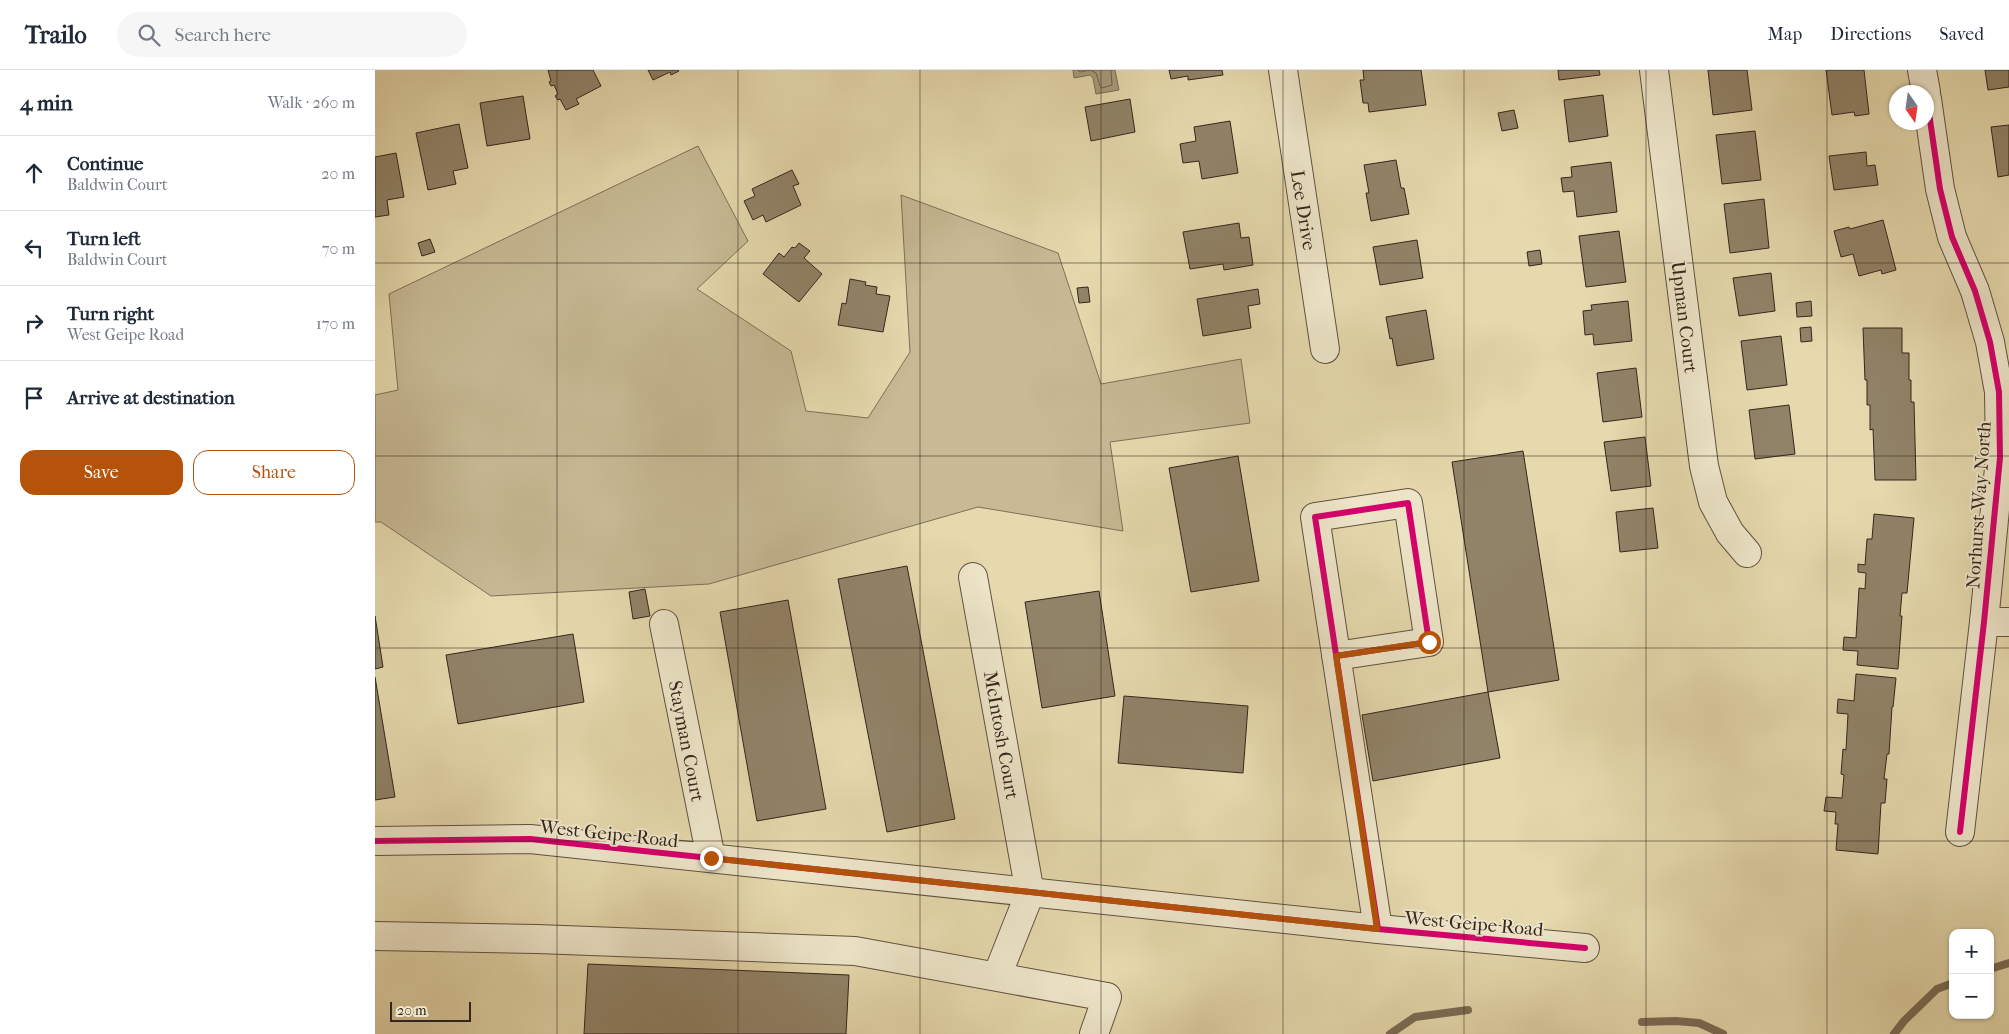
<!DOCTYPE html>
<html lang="en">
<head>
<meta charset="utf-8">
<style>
  :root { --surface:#fff; --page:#f6f6f7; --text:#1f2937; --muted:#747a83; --line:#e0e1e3; --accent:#b45309 }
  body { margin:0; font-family:"IM FELL French Canon",serif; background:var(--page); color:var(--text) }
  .controls { position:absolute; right:15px; bottom:15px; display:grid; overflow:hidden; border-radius:10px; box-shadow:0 1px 4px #0004 }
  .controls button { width:45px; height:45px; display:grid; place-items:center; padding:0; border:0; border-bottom:1px solid var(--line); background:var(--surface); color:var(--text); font:25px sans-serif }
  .compass { position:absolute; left:1514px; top:15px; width:45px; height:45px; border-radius:50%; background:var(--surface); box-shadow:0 1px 4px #0004; rotate:167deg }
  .scale { position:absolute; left:15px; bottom:12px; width:81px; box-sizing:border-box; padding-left:5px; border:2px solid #35251d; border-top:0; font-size:14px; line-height:18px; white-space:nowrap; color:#35251d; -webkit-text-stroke:4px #eee6ca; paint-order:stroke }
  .stop { position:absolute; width:15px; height:15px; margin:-11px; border:4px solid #b45309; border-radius:50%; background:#fff }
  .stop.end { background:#b45309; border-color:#fff; box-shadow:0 1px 5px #0008 }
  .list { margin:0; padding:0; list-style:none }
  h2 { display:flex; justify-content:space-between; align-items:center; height:65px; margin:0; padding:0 20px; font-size:21px }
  h2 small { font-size:16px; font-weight:400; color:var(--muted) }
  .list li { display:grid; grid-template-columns:32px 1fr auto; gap:15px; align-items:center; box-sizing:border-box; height:75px; padding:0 20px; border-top:1px solid var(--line) }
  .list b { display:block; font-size:19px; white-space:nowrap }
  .list p { margin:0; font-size:16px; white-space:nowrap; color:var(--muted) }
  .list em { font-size:16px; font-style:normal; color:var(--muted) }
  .actions { display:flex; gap:10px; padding:15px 20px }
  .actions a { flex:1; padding:11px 0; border:1px solid var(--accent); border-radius:15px; text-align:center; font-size:18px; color:var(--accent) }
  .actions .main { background:var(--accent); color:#fff }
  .icon { flex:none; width:28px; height:28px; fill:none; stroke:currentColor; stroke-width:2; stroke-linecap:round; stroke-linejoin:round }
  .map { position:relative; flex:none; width:1634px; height:964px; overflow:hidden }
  header { display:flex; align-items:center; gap:30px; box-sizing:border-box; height:70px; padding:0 25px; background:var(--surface); border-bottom:1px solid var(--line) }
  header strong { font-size:24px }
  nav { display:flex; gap:28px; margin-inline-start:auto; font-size:18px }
  .search { width:350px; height:45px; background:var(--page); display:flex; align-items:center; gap:12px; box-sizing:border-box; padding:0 18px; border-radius:28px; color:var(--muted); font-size:19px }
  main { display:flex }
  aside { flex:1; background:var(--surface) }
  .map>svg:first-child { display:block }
  .green { fill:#c7ba95; stroke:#7e7059 }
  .water { fill:#a99c7c; stroke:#7b6c56 }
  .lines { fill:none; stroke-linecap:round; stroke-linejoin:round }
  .shore { stroke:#6f604c; stroke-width:1 }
  .stream { stroke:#7b6c56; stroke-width:8 }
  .building { fill:#918368; stroke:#35251d }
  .minor-casing { stroke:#615241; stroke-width:30 }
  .minor { stroke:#eee6ca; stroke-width:28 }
  .cycleway-casing { stroke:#eee6ca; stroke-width:9 }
  .cycleway { stroke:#d6006c; stroke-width:6 }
  .route { stroke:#b45309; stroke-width:6 }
  .grid { fill:none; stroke:#35251d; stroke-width:1; stroke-opacity:0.55 }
  .labels { text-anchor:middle; stroke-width:4; stroke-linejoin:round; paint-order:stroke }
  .street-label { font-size:19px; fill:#35251d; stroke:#eee6ca }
</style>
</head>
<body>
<header>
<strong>Trailo</strong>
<div class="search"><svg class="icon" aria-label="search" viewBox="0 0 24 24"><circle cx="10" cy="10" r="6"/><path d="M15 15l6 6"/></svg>Search here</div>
<nav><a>Map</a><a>Directions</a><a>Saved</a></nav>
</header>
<main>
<aside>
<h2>4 min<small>Walk · 260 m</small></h2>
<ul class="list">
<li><svg class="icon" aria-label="ahead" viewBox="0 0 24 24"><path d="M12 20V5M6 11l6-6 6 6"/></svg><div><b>Continue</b><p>Baldwin Court</p></div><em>20 m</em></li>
<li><svg class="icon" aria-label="left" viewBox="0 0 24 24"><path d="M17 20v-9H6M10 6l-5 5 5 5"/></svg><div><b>Turn left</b><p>Baldwin Court</p></div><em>70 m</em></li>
<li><svg class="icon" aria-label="right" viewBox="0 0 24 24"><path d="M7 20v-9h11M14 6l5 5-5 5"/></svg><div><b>Turn right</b><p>West Geipe Road</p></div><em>170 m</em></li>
<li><svg class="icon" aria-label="arrive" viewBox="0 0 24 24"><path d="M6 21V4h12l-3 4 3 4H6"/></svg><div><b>Arrive at destination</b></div></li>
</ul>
<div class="actions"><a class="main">Save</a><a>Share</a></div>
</aside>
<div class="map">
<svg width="1634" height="964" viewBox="0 0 1634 964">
  <rect width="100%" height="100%" fill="#e5d9ad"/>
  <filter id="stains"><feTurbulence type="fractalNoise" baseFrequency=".004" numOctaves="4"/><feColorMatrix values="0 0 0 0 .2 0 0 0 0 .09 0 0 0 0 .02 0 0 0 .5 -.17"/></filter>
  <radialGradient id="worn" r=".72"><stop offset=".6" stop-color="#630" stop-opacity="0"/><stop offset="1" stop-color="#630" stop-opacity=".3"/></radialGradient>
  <path class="green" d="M323 76 373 171 322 219 416 281 431 341 493 348 535 282 526 125 683 183 726 314 866 289 875 353 735 372 748 461 603 437 334 514 116 526 6 452H0V325L23 320 14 224Z"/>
  <path class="water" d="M698 0H740L744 20 721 24 718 8 715 5 699 8Z"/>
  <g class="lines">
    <path class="shore" d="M703 0 705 2 715 0 721 3 725 16 727 18 737 15 736 0"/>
    <g class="stream">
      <path d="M1615 899 1634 893"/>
      <path d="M1267 952 1301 951 1324 953 1348 964"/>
      <path d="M1015 964 1040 947 1093 940"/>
      <path d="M1519 964 1529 951 1562 919 1578 913"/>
    </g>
  </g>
  <g class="building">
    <path d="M173 0H218L226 16 201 29 204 34 191 40 185 29 183 30 180 26 183 24 179 15 176 16 174 12 176 11Z"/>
    <path d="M273 0H303L304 1 296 5 295 2 278 10Z"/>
    <path d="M794 0H847L848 5 813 10V6L796 9Z"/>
    <path d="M988 0H1046L1051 35 994 42 993 33H988L985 10H989Z"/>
    <path d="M1183 0H1224L1225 5 1184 10Z"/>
    <path d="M1333 0H1372L1377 40 1338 45Z"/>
    <path d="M1451 0H1489L1494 44 1480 46 1479 42 1457 45Z"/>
    <path d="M1610 0H1634V17L1613 20Z"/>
    <path d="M1228 25 1233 66 1194 72 1189 30Z"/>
    <path d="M148 26 155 69 112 76 105 33Z"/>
    <path d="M755 29 760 62 716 71 710 37Z"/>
    <path d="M1139 40 1143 58 1127 61 1123 43Z"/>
    <path d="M855 51 863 103 827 109 824 91 808 93 805 74 821 71 819 57Z"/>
    <path d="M84 54 93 98 78 101 81 114 53 120 41 63Z"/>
    <path d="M1634 55V105L1623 107 1616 57Z"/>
    <path d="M1380 61 1386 110 1347 114 1341 65Z"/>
    <path d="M1491 82 1492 96 1500 95 1503 115 1459 120 1454 86Z"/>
    <path d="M21 83 29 127 12 130 14 145 0 147V87Z"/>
    <path d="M1021 90 1026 118H1029L1034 144 996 151 991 123H994L989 95Z"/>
    <path d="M1236 92 1242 142 1202 147 1199 121 1188 122 1186 108 1197 107 1196 97Z"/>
    <path d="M417 100 424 114 418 116 426 135 391 152 388 145 378 150 369 131 380 126 377 119Z"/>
    <path d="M1389 129 1394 178 1355 183 1349 134Z"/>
    <path d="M1508 150 1521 200 1507 204 1506 200 1484 206 1478 184 1466 187 1459 161 1474 157 1475 159Z"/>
    <path d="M864 153 866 168 874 167 878 195 849 200 848 194 815 199 808 162Z"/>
    <path d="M1244 161 1251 212 1211 217 1204 166Z"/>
    <path d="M55 169 60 182 47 186 43 173Z"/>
    <path d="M1042 170 1048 208 1005 215 998 177Z"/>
    <path d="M424 173 435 181 429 188 447 204 424 232 388 204 404 183 409 187 417 177 420 178Z"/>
    <path d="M1165 180 1167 194 1154 196 1152 182Z"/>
    <path d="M1396 203 1400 241 1364 246 1358 208Z"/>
    <path d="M475 209 491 212 490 215 502 217 501 224 515 226 508 262 463 255 467 233 471 234Z"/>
    <path d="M713 217 715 232 704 233 702 218Z"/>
    <path d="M883 219 885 234 873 236 876 258 828 266 822 229Z"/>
    <path d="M1253 231 1257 271 1219 275 1218 264 1210 265 1208 241 1217 240 1216 235Z"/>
    <path d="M1436 231 1437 246 1422 247 1421 233Z"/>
    <path d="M1051 240 1059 289 1022 296 1017 268 1015 269 1011 247Z"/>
    <path d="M1436 257 1437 271 1426 272 1425 258Z"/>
    <path d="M1488 258H1527V283H1534V310H1536V332H1539L1541 410H1500L1498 359 1495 360V335H1492V310H1490Z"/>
    <path d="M1406 266 1412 315 1372 320 1366 271Z"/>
    <path d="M1261 298 1267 347 1228 352 1222 303Z"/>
    <path d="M1414 335 1420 384 1380 389 1374 340Z"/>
    <path d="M1270 367 1276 416 1236 421 1229 372Z"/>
    <path d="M1148 381 1184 610 1113 622 1077 392Z"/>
    <path d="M863 386 884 511 816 522 794 398Z"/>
    <path d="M1278 438 1283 478 1245 482 1241 442Z"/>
    <path d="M1499 444 1539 448 1532 523H1527L1525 546H1527L1523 599 1482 595 1483 581 1468 580 1469 567 1481 568 1484 518 1490 519 1491 503 1483 502V494L1490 495 1492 469H1497Z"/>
    <path d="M532 496 580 749 512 762 463 509Z"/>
    <path d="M270 519 275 546 258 549 254 522Z"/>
    <path d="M724 521 740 626 667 638 650 532Z"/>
    <path d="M413 530 451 739 382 751 345 542Z"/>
    <path d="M0 546 8 597 0 599Z"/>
    <path d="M198 564 209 632 83 654 71 585Z"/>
    <path d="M1481 604 1521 608 1518 637H1517L1514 684H1512L1509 709H1512L1510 733H1506L1503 784 1461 780 1463 754H1460L1461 742 1449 741 1451 727 1467 728 1469 705 1466 704 1468 679 1471 680 1473 644 1462 643 1463 629 1479 631Z"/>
    <path d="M0 607 20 727 0 730Z"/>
    <path d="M1113 622 1125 688 998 711 987 645Z"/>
    <path d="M749 626 873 636 868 703 743 693Z"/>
    <path d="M213 894 474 905 471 964H209Z"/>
  </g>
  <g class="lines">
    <g class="minor-casing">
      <g id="minor">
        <path d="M908 0 950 279"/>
        <path d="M1279 0 1329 396 1338 432 1355 463 1372 483"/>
        <path d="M1547 0 1551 22"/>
        <path d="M1552 29 1565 119 1577 167 1600 221 1615 272 1624 322 1625 388 1609 552 1585 762"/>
        <path d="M598 507 655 823 622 906"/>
        <path d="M1609 552H1634"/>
        <path d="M289 554 336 788"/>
        <path d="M961 586 1054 572 1033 433 940 447 1003 859"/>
        <path d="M0 771 155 769 1003 859 1210 878"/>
        <path d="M0 866 162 869 480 881 732 927 719 964"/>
      </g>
    </g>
    <use href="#minor" class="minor"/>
    <g class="cycleway-casing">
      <g id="cycleway">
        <path d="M1552 29 1565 119 1577 167 1600 221 1615 272 1624 322 1625 388 1609 552 1585 762"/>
        <path d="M961 586 1054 572 1033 433 940 447 1003 859"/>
        <path d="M0 771 155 769 1003 859 1210 878"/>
      </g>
    </g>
    <use href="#cycleway" class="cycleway"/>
  </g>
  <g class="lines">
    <path class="route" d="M336 788 1002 859 961 586 1054 572"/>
  </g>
  <path class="grid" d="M182 0V964M363 0V964M545 0V964M726 0V964M908 0V964M1089 0V964M1271 0V964M1452 0V964M0 193H1634M0 386H1634M0 578H1634M0 771H1634"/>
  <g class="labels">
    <g class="street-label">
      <text transform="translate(929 140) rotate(81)" y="7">Lee Drive</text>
      <text transform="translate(1310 247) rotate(83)" y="7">Upman Court</text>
      <text transform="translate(1603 435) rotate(-86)" y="7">Norhurst Way North</text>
      <text transform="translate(627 665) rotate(80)" y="7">McIntosh Court</text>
      <text transform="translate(312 671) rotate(79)" y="7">Stayman Court</text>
      <text transform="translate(234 763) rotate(6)" y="7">West Geipe Road</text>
      <text transform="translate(1099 853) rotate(5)" y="7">West Geipe Road</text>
    </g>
  </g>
  <rect width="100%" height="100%" filter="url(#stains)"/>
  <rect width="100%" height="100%" fill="url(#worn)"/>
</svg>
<div class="controls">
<button>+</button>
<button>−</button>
</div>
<svg class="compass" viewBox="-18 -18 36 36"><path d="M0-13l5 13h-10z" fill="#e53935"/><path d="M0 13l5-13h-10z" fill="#747a83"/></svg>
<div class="scale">20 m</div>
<div class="stop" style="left:1054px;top:572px"></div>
<div class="stop end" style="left:336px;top:788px"></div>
</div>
</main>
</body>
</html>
